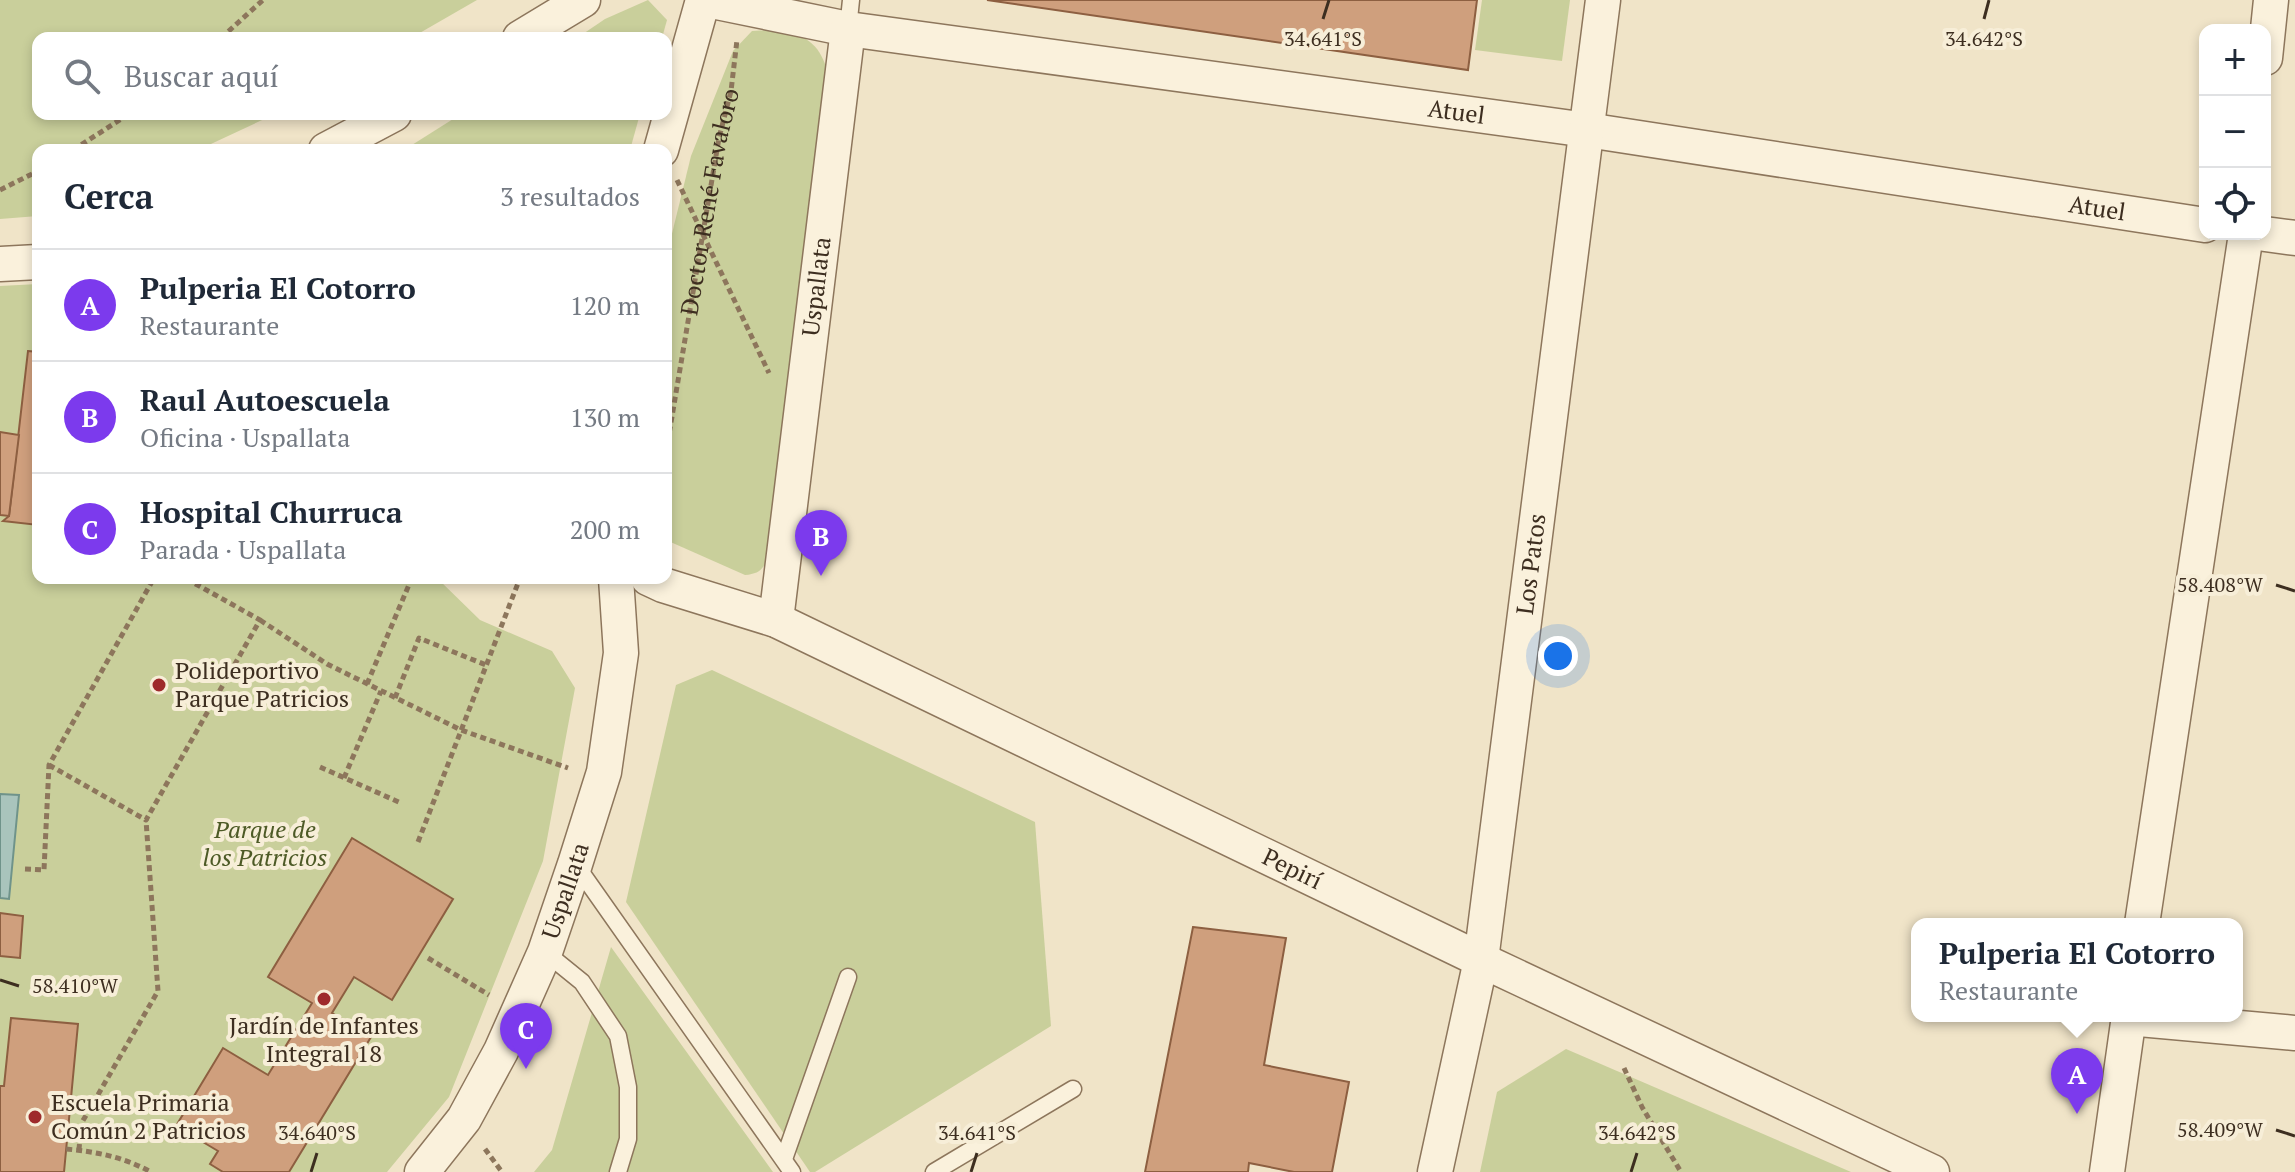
<!DOCTYPE html>
<html lang="es">
<head>
<meta charset="utf-8">
<style>
  :root { --surface:#fff; --page:#f6f6f7; --text:#1f2937; --muted:#747a83; --line:#e0e1e3; --accent:#7c3aed }
  body { margin:0; font-family:"PT Serif",serif; background:var(--page); color:var(--text) }
  .controls { position:absolute; right:24px; top:24px; display:grid; overflow:hidden; border-radius:16px; box-shadow:0 4px 12px #0003 }
  .controls button { width:72px; height:72px; display:grid; place-items:center; padding:0; border:0; border-bottom:2px solid var(--line); background:var(--surface); color:var(--text); font:40px sans-serif }
  .you { position:absolute; left:1558px; top:656px; width:28px; height:28px; margin:-20px; border:6px solid #fff; border-radius:50%; background:#1a73e8; box-shadow:0 0 0 12px #1a73e833 }
  .badge { display:grid; place-items:center; width:52px; height:52px; border-radius:50%; background:var(--accent); color:#fff; font-size:26px; font-weight:700 }
  .pin { position:absolute; translate:-50% -66px; filter:drop-shadow(0 2px 4px #0008) }
  .pin::after { content:''; position:absolute; top:42px; width:28px; height:24px; background:inherit; clip-path:polygon(0 0,100% 0,50% 100%) }
  .popup { position:absolute; left:1911px; top:918px; width:332px; height:104px; box-sizing:border-box; display:grid; place-content:center; border-radius:16px; background:var(--surface); filter:drop-shadow(0 2px 6px #0005); font-size:26px; white-space:nowrap; color:var(--muted) }
  .popup b { font-size:30px; color:var(--text) }
  .popup::after { content:''; position:absolute; left:50%; top:100%; margin-left:-16px; border:16px solid transparent; border-top-color:var(--surface) }
  .list { margin:0; padding:0; list-style:none }
  h2 { display:flex; justify-content:space-between; align-items:center; height:104px; margin:0; padding:0 32px; font-size:34px }
  h2 small { font-size:26px; font-weight:400; color:var(--muted) }
  .list li { display:grid; grid-template-columns:52px 1fr auto; gap:24px; align-items:center; box-sizing:border-box; height:112px; padding:0 32px; border-top:2px solid var(--line) }
  .list b { display:block; font-size:30px; white-space:nowrap }
  .list p { margin:0; font-size:26px; white-space:nowrap; color:var(--muted) }
  .list em { font-size:26px; font-style:normal; color:var(--muted) }
  .icon { flex:none; width:44px; height:44px; fill:none; stroke:currentColor; stroke-width:2; stroke-linecap:round; stroke-linejoin:round }
  .map { position:relative; flex:none; width:2295px; height:1172px; overflow:hidden }
  .search { position:absolute; background:var(--surface); box-shadow:0 4px 12px #0003; left:32px; top:32px; width:640px; height:88px; display:flex; align-items:center; gap:20px; box-sizing:border-box; padding:0 28px; border-radius:16px; color:var(--muted); font-size:30px }
  .panel { position:absolute; background:var(--surface); box-shadow:0 4px 12px #0003; left:32px; top:144px; width:640px; height:440px; border-radius:16px }
  .map>svg:first-child { display:block }
  .green { fill:#c9cf9b }
  .water { fill:#a9c4bc; stroke:#6f938a; stroke-width:2 }
  .building { fill:#cf9f7d; stroke:#8d5f41; stroke-width:2 }
  .lines { fill:none; stroke-linecap:round; stroke-linejoin:round }
  .lane-casing { stroke:#8d765c; stroke-width:19 }
  .street-casing { stroke:#8d765c; stroke-width:37 }
  .path { stroke:#8d765c; stroke-width:5; stroke-dasharray:6 4; stroke-linecap:butt }
  .lane { stroke:#faf1dc; stroke-width:16 }
  .street { stroke:#faf1dc; stroke-width:34 }
  .ticks { fill:none; stroke:#3d2e20; stroke-width:3 }
  .poi-dot { fill:#9e2a2b; stroke:#f7eed8; stroke-width:3 }
  .labels { text-anchor:middle; stroke-width:8; stroke-linejoin:round; paint-order:stroke }
  .street-label { font-size:24px; fill:#3d2e20; stroke:#f7eed8 }
  .poi-label { font-size:24px; fill:#3d2e20; stroke:#f7eed8; text-anchor:start }
  .park-label { font-size:24px; font-style:italic; fill:#4d5a26; stroke:#f7eed8 }
  .ticks-label { font-size:20px; text-anchor:middle; fill:#3d2e20; stroke:#f7eed8; stroke-width:8; stroke-linejoin:round; paint-order:stroke }
</style>
</head>
<body>
<div class="map">
<svg width="2295" height="1172" viewBox="0 0 2295 1172">
  <rect width="100%" height="100%" fill="#f0e4c8"/>
  <g class="green">
    <path d="M0 0H477L411 38H38V114H275L198 150H38V216L0 219Z"/>
    <path d="M648 0 667 20 662 38H577L605 19Z"/>
    <path d="M1482 0H1570L1562 61 1475 50Z"/>
    <path d="M784 29C814 40 821 48 830 79L768 558C763 570 758 574 745 575L666 540V258L691 156 733 51 752 31Z"/>
    <path d="M461 114H640L630 150H404Z"/>
    <path d="M38 284V578H437L480 620 552 651 575 688 543 861 449 1097 387 1172H0V286Z"/>
    <path d="M712 670 1035 822 1051 1026 815 1172H810L626 902 676 685Z"/>
    <path d="M611 947 773 1172H534L552 1150Z"/>
    <path d="M1566 1049 1851 1172H1480L1497 1092Z"/>
  </g>
  <path class="water" d="M0 794 19 795 9 899 0 898Z"/>
  <g class="building">
    <path d="M987 0H1477L1468 70Z"/>
    <path d="M28 351 38 352V525L3 521 9 516Z"/>
    <path d="M0 432 19 435 9 516 0 515Z"/>
    <path d="M352 838 453 899 392 1000 354 977 332 1013 371 1037 289 1172H223L210 1164 218 1151 176 1126 223 1048 268 1075 312 1003 268 977Z"/>
    <path d="M0 913 23 916 20 958 0 956Z"/>
    <path d="M1193 927 1286 938 1264 1065 1349 1082 1332 1172H1294L1249 1163 1248 1172H1145Z"/>
    <path d="M11 1018 78 1024 64 1172H0V1086H4Z"/>
  </g>
  <g class="lines">
    <g class="lane-casing">
      <g id="lane">
        <path d="M848 29 851 0"/>
        <path d="M576 865 792 1172"/>
        <path d="M545 952 582 982 618 1036 628 1087V1139L618 1172"/>
        <path d="M784 1159 848 977"/>
        <path d="M934 1172 1073 1089"/>
      </g>
    </g>
    <g class="street-casing">
      <g id="street">
        <path id="s2" d="M707 0 848 29 1587 130 2205 225"/>
        <path d="M520 38 583 0"/>
        <path d="M2265 58 2271 0"/>
        <path d="M326 150 394 114"/>
        <path d="M661 150 703 0"/>
        <path d="M2265 234 2295 238"/>
        <path d="M0 264 38 262"/>
        <path id="s3" d="M648 578 663 585 776 620 1481 960 1932 1172"/>
        <path id="s4" d="M776 620 848 29"/>
        <path d="M2142 924 2246 234"/>
        <path d="M2128 1018 2295 1033"/>
        <path id="s5" d="M422 1172 464 1119 501 1051 545 952 575 864 604 772 621 653 616 578"/>
        <path id="s6" d="M1435 1172 1481 960 1603 0"/>
        <path d="M2107 1172 2129 1016"/>
      </g>
    </g>
    <g class="path">
      <path d="M221 38 263 0"/>
      <path d="M73 150 129 114"/>
      <path d="M677 180 769 373"/>
      <path d="M0 190 38 171"/>
      <path id="s1" d="M666 452 719 138 731 91 737 40"/>
      <path d="M260 620 327 664 461 730 568 768"/>
      <path d="M367 684 411 580"/>
      <path d="M395 698 419 638 486 665"/>
      <path d="M49 765 146 820 260 620 185 578"/>
      <path d="M320 767 401 803"/>
      <path d="M344 778 381 691"/>
      <path d="M418 842 520 578"/>
      <path d="M25 869 44 870 49 765 154 578"/>
      <path d="M428 958 489 995"/>
      <path d="M1624 1068 1642 1107 1681 1172"/>
      <path d="M66 1149C98 1152 123 1157 151 1172"/>
      <path d="M485 1149 502 1172"/>
      <path d="M79 1150 81 1124 158 991 146 820"/>
    </g>
    <use href="#lane" class="lane"/>
    <use href="#street" class="street"/>
  </g>
  <path class="ticks" d="M1323 19 1329 0M1984 19 1989 0M2276 585 2295 591M0 980 19 986M2276 1130 2295 1136M311 1172 317 1153M971 1172 977 1153M1631 1172 1637 1153"/>
  <g class="poi-dot">
    <circle cx="159" cy="685" r="8"/>
    <circle cx="324" cy="999" r="8"/>
    <circle cx="35" cy="1117" r="8"/>
  </g>
  <g class="labels">
    <g class="street-label">
      <text dy="8" stroke="none"><textPath href="#s2" startOffset="758">Atuel</textPath></text>
      <text dy="8" stroke="none"><textPath href="#s1" startOffset="254">Doctor René Favaloro</textPath></text>
      <text dy="8" stroke="none"><textPath href="#s2" startOffset="1406">Atuel</textPath></text>
      <text dy="8" stroke="none"><textPath href="#s4" startOffset="336">Uspallata</textPath></text>
      <text dy="8" stroke="none"><textPath href="#s6" startOffset="616">Los Patos</textPath></text>
      <text dy="8" stroke="none"><textPath href="#s3" startOffset="708">Pepirí</textPath></text>
      <text dy="8" stroke="none"><textPath href="#s5" startOffset="318">Uspallata</textPath></text>
    </g>
    <g class="poi-label">
      <text x="175" y="679">Polideportivo<tspan x="175" dy="28">Parque Patricios</tspan></text>
      <text x="324" y="1034" text-anchor="middle">Jardín de Infantes<tspan x="324" dy="28">Integral 18</tspan></text>
      <text x="51" y="1111">Escuela Primaria<tspan x="51" dy="28">Común 2 Patricios</tspan></text>
    </g>
    <g class="park-label">
      <text x="265" y="838">Parque de<tspan x="265" dy="28">los Patricios</tspan></text>
    </g>
  </g>
  <g class="ticks-label">
    <text x="1323" y="46">34.641°S</text>
    <text x="1984" y="46">34.642°S</text>
    <text x="2220" y="592">58.408°W</text>
    <text x="75" y="993">58.410°W</text>
    <text x="2220" y="1137">58.409°W</text>
    <text x="317" y="1140">34.640°S</text>
    <text x="977" y="1140">34.641°S</text>
    <text x="1637" y="1140">34.642°S</text>
  </g>
</svg>
<div class="controls">
<button>+</button>
<button>−</button>
<button><svg class="icon" aria-label="locate" viewBox="0 0 24 24"><circle cx="12" cy="12" r="6"/><path d="M12 2v4M12 18v4M2 12h4M18 12h4"/></svg></button>
</div>
<div class="you"></div>
<div class="pin badge" style="left:2077px;top:1114px">A</div>
<div class="popup"><b>Pulperia El Cotorro</b>Restaurante</div>
<div class="pin badge" style="left:821px;top:576px">B</div>
<div class="pin badge" style="left:526px;top:1069px">C</div>
<div class="search"><svg class="icon" aria-label="search" viewBox="0 0 24 24"><circle cx="10" cy="10" r="6"/><path d="M15 15l6 6"/></svg>Buscar aquí</div>
<section class="panel">
<h2>Cerca<small>3 resultados</small></h2>
<ul class="list">
<li><span class="badge">A</span><div><b>Pulperia El Cotorro</b><p>Restaurante</p></div><em>120 m</em></li>
<li><span class="badge">B</span><div><b>Raul Autoescuela</b><p>Oficina · Uspallata</p></div><em>130 m</em></li>
<li><span class="badge">C</span><div><b>Hospital Churruca</b><p>Parada · Uspallata</p></div><em>200 m</em></li>
</ul>
</section>
</div>
</body>
</html>
